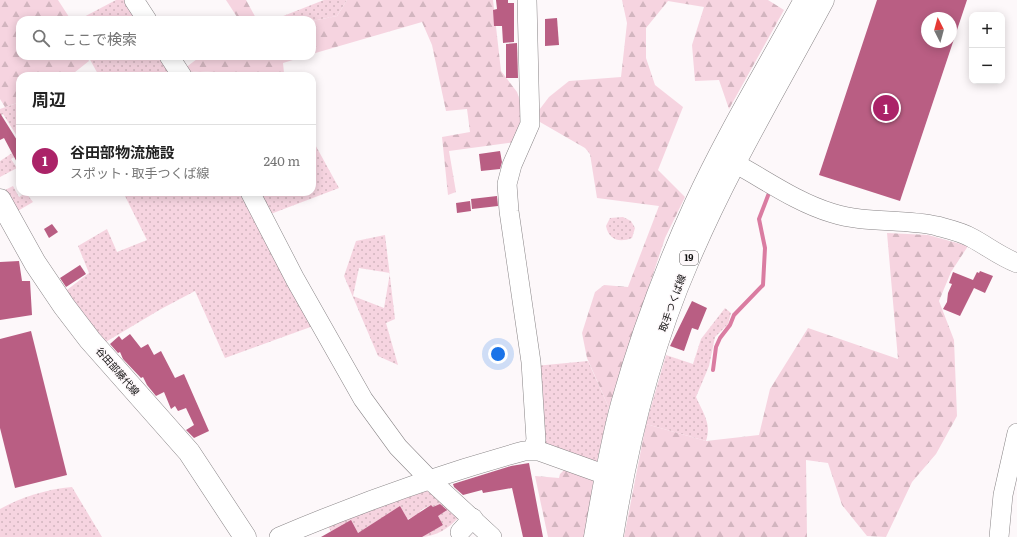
<!DOCTYPE html>
<html lang="ja">
<head>
<meta charset="utf-8">
<style>
  :root { --surface:#fff; --page:#f6f6f6; --text:#222; --muted:#767676; --line:#e0e0e0; --accent:#ab2368 }
  body { margin:0; font-family:Literata,"Noto Sans JP",serif; background:var(--page); color:var(--text) }
  .controls { position:absolute; right:12px; top:12px; display:grid; overflow:hidden; border-radius:8px; box-shadow:0 2px 10px #0003 }
  .controls button { width:36px; height:36px; display:grid; place-items:center; padding:0; border:0; border-bottom:1px solid var(--line); background:var(--surface); color:var(--text); font:20px sans-serif }
  .compass { position:absolute; left:921px; top:12px; width:36px; height:36px; border-radius:50%; background:var(--surface); box-shadow:0 2px 10px #0003; rotate:354deg }
  .you { position:absolute; left:498px; top:354px; width:14px; height:14px; margin:-10px; border:3px solid #fff; border-radius:50%; background:#1a73e8; box-shadow:0 0 0 6px #1a73e833 }
  .badge { display:grid; place-items:center; width:26px; height:26px; border-radius:50%; background:var(--accent); color:#fff; font-size:13px; font-weight:700 }
  .pin { position:absolute; translate:-50% -50%; border:2px solid #fff; box-shadow:0 1px 4px #0006 }
  .list { margin:0; padding:0; list-style:none }
  h2 { display:flex; justify-content:space-between; align-items:center; height:52px; margin:0; padding:0 16px; font-size:17px }
  h2 small { font-size:13px; font-weight:400; color:var(--muted) }
  .list li { display:grid; grid-template-columns:26px 1fr auto; gap:12px; align-items:center; box-sizing:border-box; height:72px; padding:0 16px; border-top:1px solid var(--line) }
  .list b { display:block; font-size:15px; white-space:nowrap }
  .list p { margin:0; font-size:13px; white-space:nowrap; color:var(--muted) }
  .list em { font-size:13px; font-style:normal; color:var(--muted) }
  .icon { flex:none; width:22px; height:22px; fill:none; stroke:currentColor; stroke-width:2; stroke-linecap:round; stroke-linejoin:round }
  .map { position:relative; flex:none; width:1017px; height:537px; overflow:hidden }
  .search { position:absolute; background:var(--surface); box-shadow:0 2px 10px #0003; left:16px; top:16px; width:300px; height:44px; display:flex; align-items:center; gap:10px; box-sizing:border-box; padding:0 14px; border-radius:12px; color:var(--muted); font-size:15px }
  .panel { position:absolute; background:var(--surface); box-shadow:0 2px 10px #0003; left:16px; top:72px; width:300px; height:124px; border-radius:12px }
  .map>svg:first-child { display:block }
  .grass { fill:url(#grass-dots); fill-rule:evenodd }
  .forest { fill:url(#forest-firs) }
  .lines { fill:none; stroke-linecap:round; stroke-linejoin:round }
  .stream { stroke:#da7ca1; stroke-width:4 }
  .building { fill:#b95e83; fill-rule:evenodd }
  .minor-casing { stroke:#898587; stroke-width:20 }
  .major-casing { stroke:#898587; stroke-width:23 }
  .minor { stroke:#fff; stroke-width:19 }
  .major { stroke:#fff; stroke-width:22 }
  .labels { text-anchor:middle; stroke-width:3; stroke-linejoin:round; paint-order:stroke }
  .shield { fill:#fdf8fa; stroke:#565455; stroke-width:1 }
  .shield-label { font-size:9px; font-weight:bold; fill:#0f0e0e }
  .street-label { font-size:10px; fill:#0f0e0e; stroke:#fdf8fa }
</style>
</head>
<body>
<div class="map">
<svg width="1017" height="537" viewBox="0 0 1017 537">
  <defs>
    <pattern id="grass-dots" width="8" height="8" patternUnits="userSpaceOnUse"><rect width="8" height="8" fill="#f6d4e0"/><path d="M2 2h.1M6 6h.1" fill="none" stroke="#d2b5bf" stroke-width="1.8" stroke-linecap="round"/></pattern>
    <pattern id="forest-firs" width="22" height="20" patternUnits="userSpaceOnUse"><rect width="22" height="20" fill="#f6d4e0"/><path d="M5 1l3.5 6h-7zM16 11l3.5 6h-7z" fill="#d2b5bf"/></pattern>
  </defs>
  <rect width="100%" height="100%" fill="#fdf8fa"/>
  <g class="grass">
    <path d="M116 0H128L141 20H78Z"/>
    <path d="M324 0H347L337 16 312 21 273 20Z"/>
    <path d="M88 56H164L177 76H99Z"/>
    <path d="M200 71 252 75 284 73V76H191L188 72Z"/>
    <path d="M20 102V141L3 114 0 116V109Z"/>
    <path d="M312 139 339 188 268 215 256 192H312Z"/>
    <path d="M20 148V153L11 159 17 168 0 177V161Z"/>
    <path d="M13 186 19 197 26 193 33 202 16 212 3 191Z"/>
    <path d="M123 192H246L316 325 225 358 195 291 161 309 104 343 63 293 89 273 78 246 107 229 117 252 147 240Z"/>
    <path d="M623 217 631 221 635 228 632 238C619 243 609 240 606 226L610 218Z"/>
    <path d="M385 235 395 319 386 323 398 365 378 356 344 276 356 241ZM359 268 390 273 384 308 353 296Z"/>
    <path d="M725 308 731 313 728 324 715 337 709 366 696 397C703 413 712 424 706 441L646 424 666 355 693 364 701 339Z"/>
    <path d="M588 361 609 408 596 466 539 446 535 366Z"/>
    <path d="M72 487 102 537H0V509C21 497 48 489 72 487Z"/>
    <path d="M423 491H430L459 517C448 529 436 537 419 537L424 522 430 532 443 525 431 505 421 510 419 514 395 525 393 537 382 518 362 531 346 537H334L328 526Z"/>
  </g>
  <g class="forest">
    <path d="M0 0H58L71 20H20V56H87L89 61 70 76H20V102L5 107 0 99Z"/>
    <path d="M226 0H246L257 20H239Z"/>
    <path d="M347 0H493L501 71 517 92 525 115 515 142 449 151 456 192 448 195 442 137 470 132 467 109 446 111 432 45 422 22 312 54V21L337 16Z"/>
    <path d="M622 0H768L784 10 729 109 719 80 695 81 692 45 704 7 668 1 646 28V58L655 85 683 107 658 170 685 197 665 238 609 408 587 358 582 333 595 292 604 285 628 287 659 206 597 198 590 154 585 148 533 118 549 97 569 81 621 77 627 23Z"/>
    <path d="M201 56H306L283 63 284 73 252 75 200 71 188 72 185 68Z"/>
    <path d="M887 233 928 235 968 246 951 272 939 301 954 340 957 416 936 454 912 482 886 537 867 536 842 505 828 463 806 460 807 537H624L646 424 706 441 759 435 770 389 808 328 898 359Z"/>
    <path d="M565 469 594 477 585 537H548L535 476 559 478 560 474Z"/>
  </g>
  <g class="lines">
    <path class="stream" d="M713 370 716 347 720 338 730 325 734 315 763 285 765 248 759 219 769 193"/>
  </g>
  <g class="building">
    <path d="M496 0H508V3H514V42L503 43 502 26H494L493 10 497 9Z"/>
    <path d="M877 0H967L900 201 819 175ZM927 18H951L952 42H927Z"/>
    <path d="M557 18 559 45 545 46V19Z"/>
    <path d="M517 43 518 78H506V44Z"/>
    <path d="M0 113 20 145V168L4 138 0 140Z"/>
    <path d="M500 151 502 162 500 169 481 171 479 154Z"/>
    <path d="M497 196 498 206 472 209 471 199Z"/>
    <path d="M470 201 471 211 457 213 456 203Z"/>
    <path d="M52 224 58 232 49 238 44 229Z"/>
    <path d="M19 261 22 281H30L32 315 0 320V262Z"/>
    <path d="M80 265 86 274 66 287 60 278Z"/>
    <path d="M980 271 993 276 985 293 974 288 960 316 943 309 947 302 948 293 952 284 949 283 953 272 973 280 977 272 979 273Z"/>
    <path d="M692 301 707 308 698 330 692 328 684 351 670 346Z"/>
    <path d="M31 331 67 475 15 488 0 428V339Z"/>
    <path d="M130 334 141 348 148 344 154 355 161 351 175 378 184 374 209 431 194 438 186 430 194 425 186 408 178 411 175 406 171 409 164 392 156 396 147 385 143 377 141 378 123 359 120 352 118 353 110 344 119 336 122 340Z"/>
    <path d="M529 463 543 537H523L512 488 483 493 482 490 463 495 454 487 453 484 511 466Z"/>
    <path d="M440 504 447 510 438 516 443 525 422 537H321L351 520 358 533 400 506 408 520 431 505 433 507Z"/>
  </g>
  <g class="lines">
    <g class="minor-casing">
      <g id="minor">
        <path d="M134 0 147 20"/>
        <path d="M527 0 530 124 512 165 507 184 509 211 531 362 536 440 533 450"/>
        <path d="M169 56 182 76"/>
        <path d="M721 156C758 174 792 201 832 213 866 224 903 218 937 226 948 229 962 232 972 238 987 246 1001 257 1017 263"/>
        <path d="M250 192 295 279 363 399 398 447 429 479 492 537"/>
        <path d="M460 532 473 518"/>
        <path d="M279 537C359 503 440 474 524 451H539L606 475"/>
        <path d="M999 537 1003 495 1017 433"/>
      </g>
    </g>
    <g class="major-casing">
      <g id="major">
        <path d="M0 200 35 263 64 306 90 340 189 452 245 537"/>
        <path d="M595 537C603 492 610 448 622 404 641 336 666 269 695 205 727 135 768 68 805 0"/>
        <path d="M612 537C627 443 650 348 688 261 726 171 777 86 823 0"/>
      </g>
    </g>
    <use href="#minor" class="minor"/>
    <use href="#major" class="major"/>
  </g>
  <g class="labels">
    <rect class="shield" x="680" y="251" width="18" height="14" rx="3"/>
    <g class="shield-label">
      <text x="689" y="261">19</text>
    </g>
    <g class="street-label">
      <text transform="translate(672 303) rotate(-70)" y="4">取手つくば線</text>
      <text transform="translate(118 371) rotate(49)" y="4">谷田部藤代線</text>
    </g>
  </g>
</svg>
<div class="controls">
<button>+</button>
<button>−</button>
</div>
<svg class="compass" viewBox="-18 -18 36 36"><path d="M0-13l5 13h-10z" fill="#e53935"/><path d="M0 13l5-13h-10z" fill="#767676"/></svg>
<div class="you"></div>
<div class="pin badge" style="left:886px;top:108px">1</div>
<div class="search"><svg class="icon" aria-label="search" viewBox="0 0 24 24"><circle cx="10" cy="10" r="6"/><path d="M15 15l6 6"/></svg>ここで検索</div>
<section class="panel">
<h2>周辺<small></small></h2>
<ul class="list">
<li><span class="badge">1</span><div><b>谷田部物流施設</b><p>スポット · 取手つくば線</p></div><em>240 m</em></li>
</ul>
</section>
</div>
</body>
</html>
